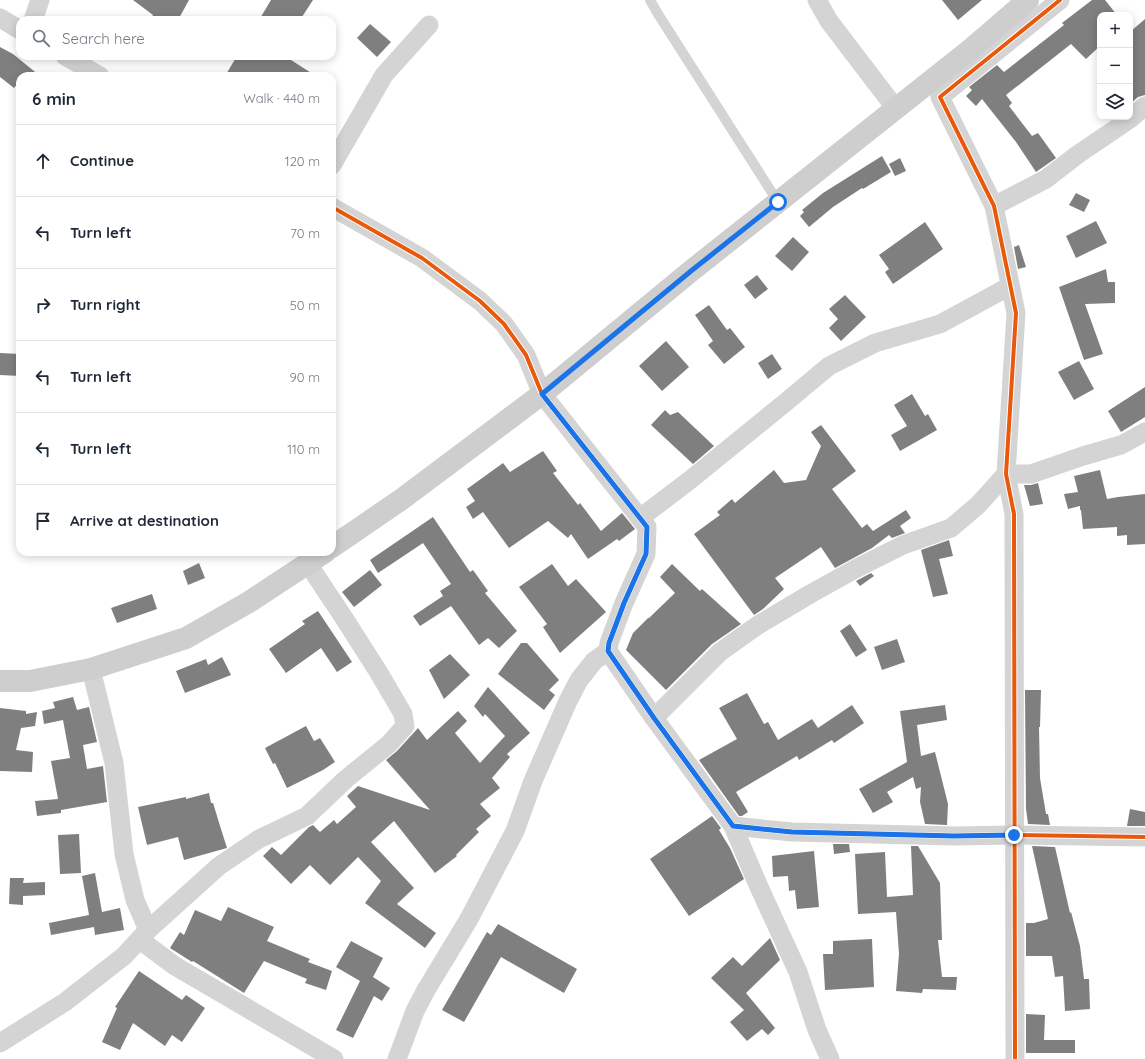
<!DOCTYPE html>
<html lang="en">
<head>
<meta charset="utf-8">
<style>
  :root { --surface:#fff; --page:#f6f6f7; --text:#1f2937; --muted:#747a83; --line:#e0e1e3 }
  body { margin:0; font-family:Quicksand,sans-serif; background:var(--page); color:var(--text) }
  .controls { position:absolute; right:12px; top:12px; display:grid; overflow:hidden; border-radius:8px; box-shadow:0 2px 10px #0003 }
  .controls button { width:36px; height:36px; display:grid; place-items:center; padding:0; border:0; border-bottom:1px solid var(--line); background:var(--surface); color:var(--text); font:20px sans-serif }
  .stop { position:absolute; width:12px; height:12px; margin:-9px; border:3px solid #1a73e8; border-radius:50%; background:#fff }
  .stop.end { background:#1a73e8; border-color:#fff; box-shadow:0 1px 4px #0008 }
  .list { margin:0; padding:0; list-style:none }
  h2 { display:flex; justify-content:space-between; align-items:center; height:52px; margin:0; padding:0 16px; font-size:17px }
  h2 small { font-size:13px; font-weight:400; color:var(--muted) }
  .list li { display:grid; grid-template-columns:26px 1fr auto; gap:12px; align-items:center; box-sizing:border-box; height:72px; padding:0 16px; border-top:1px solid var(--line) }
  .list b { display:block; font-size:15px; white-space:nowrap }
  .list em { font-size:13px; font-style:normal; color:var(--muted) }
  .icon { flex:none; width:22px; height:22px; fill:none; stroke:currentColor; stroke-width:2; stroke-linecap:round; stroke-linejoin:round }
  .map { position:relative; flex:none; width:1145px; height:1059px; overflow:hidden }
  .search { position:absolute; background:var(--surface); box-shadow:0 2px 10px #0003; left:16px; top:16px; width:320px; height:44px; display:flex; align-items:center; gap:10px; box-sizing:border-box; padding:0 14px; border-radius:12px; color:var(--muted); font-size:15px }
  .panel { position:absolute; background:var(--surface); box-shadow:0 2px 10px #0003; left:16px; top:72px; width:320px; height:484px; border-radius:12px }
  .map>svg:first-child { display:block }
  .building { fill:#7f7f7f }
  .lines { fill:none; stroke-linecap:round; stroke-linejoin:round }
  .lane { stroke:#d4d4d4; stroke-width:10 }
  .street { stroke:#d4d4d4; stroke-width:19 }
  .secondary { stroke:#cecece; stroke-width:22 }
  .cycleway-casing { stroke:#fff; stroke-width:6 }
  .cycleway { stroke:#e8590c; stroke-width:4 }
  .route { stroke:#1a73e8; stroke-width:5 }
</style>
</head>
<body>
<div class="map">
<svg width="1145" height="1059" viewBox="0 0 1145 1059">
  <rect width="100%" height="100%" fill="#fff"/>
  <g class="building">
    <path d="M133 0H189L178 20H150L153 15Z"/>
    <path d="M271 0H313L300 20H259Z"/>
    <path d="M942 0H982L958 20Z"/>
    <path d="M1092 0H1105L1117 15H1100V46L1086 59 1071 44 1006 95 1012 103 1009 106 1032 136 1038 133 1056 158 1036 172 1016 142 982 99 976 106 966 96 972 90 969 87 997 65 1004 72 1064 25 1062 23Z"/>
    <path d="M1145 19V95L1138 97 1130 104V32Z"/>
    <path d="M370 24 391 42 377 57 357 38Z"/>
    <path d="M0 47 13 54 40 76H20V81L14 88 0 77Z"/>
    <path d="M237 56H293L291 60 316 76H225Z"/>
    <path d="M882 156 891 172 863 189 862 188 833 207 809 227 800 216 804 212 802 210 823 193Z"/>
    <path d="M900 158 906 171 895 176 889 164Z"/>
    <path d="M1076 193 1090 200 1084 212 1069 205Z"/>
    <path d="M1096 221 1107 243 1076 258 1066 236Z"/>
    <path d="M925 222 943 249 893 284 885 272 889 269 879 255Z"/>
    <path d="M793 237 809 252 792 271 775 256Z"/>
    <path d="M1019 245 1026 267 1018 269 1014 247Z"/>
    <path d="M1106 269 1108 282H1115V303L1085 304 1103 354 1084 360 1059 287Z"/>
    <path d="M757 275 768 289 755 299 744 285Z"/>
    <path d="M845 295 866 317 841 341 829 328 838 319 829 309Z"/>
    <path d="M709 305 727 330 730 328 745 347 724 364 708 345 713 341 695 315Z"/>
    <path d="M666 341 689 367 662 391 639 366Z"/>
    <path d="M0 353 20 354V376L0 375Z"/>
    <path d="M772 354 782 369 768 379 758 363Z"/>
    <path d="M1079 361 1094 389 1074 400 1058 372Z"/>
    <path d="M1145 387V417L1121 432 1108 411Z"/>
    <path d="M912 394 925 416 928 414 937 430 900 451 891 435 907 426 894 405Z"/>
    <path d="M665 410 670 415 678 412 714 446 693 464 651 425Z"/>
    <path d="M821 425 856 471 832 489 862 528 867 524 873 531 906 510 911 518 900 526 905 533 892 538 889 535 872 548 835 568 821 547 775 578 784 589 763 609 754 615 694 534 720 515 717 512 732 499 735 503 774 470 784 483 806 480 821 446 811 432Z"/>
    <path d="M543 451 557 471 553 473 578 505 580 503 601 531 622 513 635 529 619 541 617 539 588 559 571 534 568 538 548 521 509 548 483 512 473 519 466 507 475 501 467 489 503 463 510 472Z"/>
    <path d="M1100 470 1107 499 1118 497 1145 494V544L1127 545V535L1117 536V527L1083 529 1081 510H1080V506L1068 509 1064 494 1078 492 1074 476Z"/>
    <path d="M1038 483 1043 504 1030 506 1024 485H1031Z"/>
    <path d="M433 517 470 572 473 570 488 591 485 593 517 631 499 648 488 638 479 645 451 606 420 626 413 616 443 596 440 591 451 584 423 543 378 573 370 560Z"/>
    <path d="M949 540 953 556 939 559 948 594 933 597 921 550Z"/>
    <path d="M199 563 205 578 188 585 183 571Z"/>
    <path d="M552 564 568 586 576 579 606 612 560 653 543 627 547 624 519 587Z"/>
    <path d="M672 564 700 591 702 589 741 624 712 644 666 690 626 650 633 633 648 618H649L675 593 660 577Z"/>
    <path d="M370 570 382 585 354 607 342 592Z"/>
    <path d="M871 573 874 576 860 586 856 581Z"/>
    <path d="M152 594 157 609 117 623 111 608Z"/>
    <path d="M318 611 352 662 337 672 321 648 286 673 269 649 305 624 302 621Z"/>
    <path d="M850 624 867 650 856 657 840 631Z"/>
    <path d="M897 639 905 662 882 670 874 647Z"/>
    <path d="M521 643H527L559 680 549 690 555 695 544 710 498 674Z"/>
    <path d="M450 654 470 675 444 699 429 670Z"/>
    <path d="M222 657 231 675 185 693 176 671 206 659 208 665Z"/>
    <path d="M488 687 530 733 507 754 510 757 492 778 500 788 480 804 491 816 476 829 479 832 456 855 457 856 435 873 394 821 371 842 414 888 397 904 436 933 425 948 365 903 381 881 358 857 330 885 310 865 291 884 263 856 272 847 281 855 309 827 313 825 320 832 334 820 337 824 356 807 347 796 358 786 430 810 386 760 397 751 418 728 427 740 458 711 467 721 455 733 480 763 505 736 485 714 483 717 474 706Z"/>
    <path d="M1025 690H1041L1040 727H1039L1040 778 1046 814H1048L1050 825 1028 824 1026 809Z"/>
    <path d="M747 693 764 724 768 722 778 740 812 719 818 728 852 705 864 723 834 743 832 740 799 760 797 756 736 792 748 812 742 816H739L699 760 737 739 719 708Z"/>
    <path d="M73 697 77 710 89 707 97 742 83 745 87 769 103 766 107 802 61 810V813L37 816 35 801 58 799 51 761 70 758 63 720 44 724 42 711 55 708 53 702Z"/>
    <path d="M945 705 947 720 917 725 921 756 935 752 948 804 947 825 925 824 920 802 921 787 916 789 913 777 887 792 893 802 873 813 859 789 907 762 900 711Z"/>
    <path d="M0 708 26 711V714L37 712 35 726 21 728 16 750 33 752 32 772 0 771Z"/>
    <path d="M306 726 314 741 320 738 335 762 323 770 287 788 275 763 273 764 265 748Z"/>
    <path d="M209 793 211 803H213L221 829 227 848 184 860 178 837 147 845 138 807 186 797V799Z"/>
    <path d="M1130 809 1145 812V826H1127Z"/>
    <path d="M712 816 721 828 719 830 730 848 744 879 689 916 650 859Z"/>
    <path d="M79 834 81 873 60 874 58 835Z"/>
    <path d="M833 844H849L850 852 834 854Z"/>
    <path d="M911 846H918L940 883 942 940H938L942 977H957L956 990 923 989 922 993 896 991 899 954 896 912 858 914 855 854 885 852 887 897 913 895Z"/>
    <path d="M1032 846 1055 847 1070 913 1071 912 1080 946 1084 979H1089L1090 1009 1065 1011 1063 976 1055 977 1052 956H1026V923H1034L1048 919Z"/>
    <path d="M814 851 819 907 797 909 795 890 789 891 788 876 773 877 772 856Z"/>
    <path d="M95 873 102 912 120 908 124 930 95 935 94 927 51 935 49 923 89 915 82 876Z"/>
    <path d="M10 878H24L23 883 45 882V895L23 896V905L9 904Z"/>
    <path d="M228 907 274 927 267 941 310 959 308 962 332 971 326 990 305 983 307 979 264 961 244 993 193 961 192 962 170 948 180 932 184 935 195 910 221 921Z"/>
    <path d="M498 924 577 969 564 993 501 957 464 1022 442 1010 487 932 491 935Z"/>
    <path d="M770 938 780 960 746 993 775 1028 768 1035 760 1027 762 1029 747 1041 730 1022 744 1010 711 978 733 957 742 966Z"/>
    <path d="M872 939 874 987 825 990 823 954H833V941Z"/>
    <path d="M351 941 383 958 373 977 390 988 382 1001 374 996 353 1038 336 1030 360 981 336 967Z"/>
    <path d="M139 971 182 1000 186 995 205 1008 182 1042 172 1035 165 1046 133 1023 120 1050 102 1042 117 1008 115 1007Z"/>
    <path d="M1026 1014 1045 1015 1044 1040H1075V1053H1026Z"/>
  </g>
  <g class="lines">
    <path class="lane" d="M650 0 658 14 778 202"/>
    <g class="street">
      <path d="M817 0 829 21 896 109"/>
      <path d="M0 18 20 30"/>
      <path d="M33 20 40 0"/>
      <path d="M65 56 100 76"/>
      <path d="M332 165 384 75 429 25"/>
      <path d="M994 206 1046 179 1077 155 1130 119 1145 106"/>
      <path d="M332 207 422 258 480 301 504 324 526 355 542 394 647 527 646 554 624 603 609 643 608 651 654 718 733 826 792 832 955 836 1014 835 1145 837"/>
      <path d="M640 518 690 480 786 402 829 366 875 343 940 324 1010 286"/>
      <path d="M91 669 114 763 124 854 135 900 148 930"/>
      <path d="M654 718 720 652 758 625 812 593 857 568 903 545 951 528 978 505 1006 474H1031L1083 456 1121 445 1145 432"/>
      <path d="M733 826 759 887 798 972 817 1030 830 1059"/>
      <path d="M140 940 175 966 334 1059"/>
      <path d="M0 1043 65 1002 124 956 148 930 219 866 259 839 307 816 346 779 389 744 405 726 403 714 379 673 344 618 308 564"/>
      <path d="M397 1059 415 1011 426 990 469 919 515 831 533 781 568 701 579 680 594 661 608 651"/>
      <path d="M1015 1059 1014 514 1006 474 1016 313 994 206 940 97 1060 0"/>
    </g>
    <g class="secondary">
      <path d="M332 547 402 499 542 394 691 271 971 49 1028 0"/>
      <path d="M0 681H30L91 669 186 638 249 602 325 552"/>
    </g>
    <g class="cycleway-casing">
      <g id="cycleway">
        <path d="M332 207 422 258 480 301 504 324 526 355 542 394 647 527 646 554 624 603 609 643 608 651 654 718 733 826 792 832 955 836 1014 835 1145 837"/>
        <path d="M1015 1059 1014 514 1006 474 1016 313 994 206 940 97 1060 0"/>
      </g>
    </g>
    <use href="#cycleway" class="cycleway"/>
  </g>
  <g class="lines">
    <path class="route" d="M778 202 691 271 542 394 647 527 646 554 624 603 609 643 608 651 654 718 733 826 792 832 954 836 1014 835"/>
  </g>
</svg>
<div class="controls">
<button>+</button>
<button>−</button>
<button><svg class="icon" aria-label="layers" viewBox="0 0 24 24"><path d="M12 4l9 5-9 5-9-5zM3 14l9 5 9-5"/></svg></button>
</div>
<div class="stop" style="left:778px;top:202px"></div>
<div class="stop end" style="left:1014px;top:835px"></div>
<div class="search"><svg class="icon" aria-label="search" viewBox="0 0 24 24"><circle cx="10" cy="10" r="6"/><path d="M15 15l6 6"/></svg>Search here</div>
<section class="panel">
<h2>6 min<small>Walk · 440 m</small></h2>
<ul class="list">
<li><svg class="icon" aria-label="ahead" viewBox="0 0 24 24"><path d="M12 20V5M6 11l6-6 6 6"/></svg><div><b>Continue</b></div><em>120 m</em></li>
<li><svg class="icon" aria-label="left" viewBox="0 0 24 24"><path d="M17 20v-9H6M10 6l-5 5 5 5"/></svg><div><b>Turn left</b></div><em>70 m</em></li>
<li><svg class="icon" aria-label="right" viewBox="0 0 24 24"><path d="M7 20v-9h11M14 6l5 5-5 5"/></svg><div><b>Turn right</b></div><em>50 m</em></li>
<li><svg class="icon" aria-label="left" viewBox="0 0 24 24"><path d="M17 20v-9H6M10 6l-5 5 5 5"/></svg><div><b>Turn left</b></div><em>90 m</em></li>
<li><svg class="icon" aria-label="left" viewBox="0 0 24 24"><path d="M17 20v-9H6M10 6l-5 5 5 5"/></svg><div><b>Turn left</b></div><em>110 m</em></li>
<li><svg class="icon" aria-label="arrive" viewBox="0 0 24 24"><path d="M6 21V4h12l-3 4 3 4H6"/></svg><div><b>Arrive at destination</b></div></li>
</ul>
</section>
</div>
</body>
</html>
